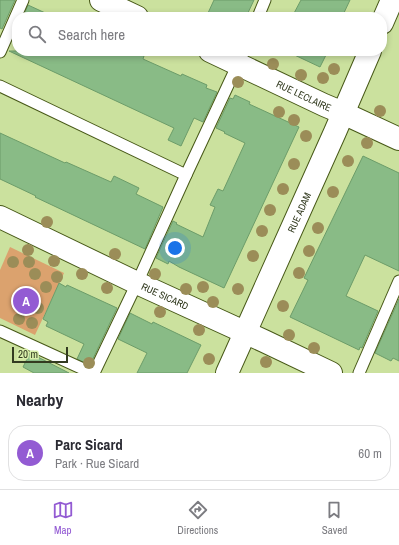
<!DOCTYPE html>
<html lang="en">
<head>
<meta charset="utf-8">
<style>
  :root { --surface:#fff; --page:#f7f7f7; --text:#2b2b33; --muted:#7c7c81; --line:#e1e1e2; --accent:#935bd3 }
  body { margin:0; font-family:"Archivo Narrow",sans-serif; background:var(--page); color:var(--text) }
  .scale { position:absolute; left:12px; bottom:10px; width:56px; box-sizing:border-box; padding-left:4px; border:2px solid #333b20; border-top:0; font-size:11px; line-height:14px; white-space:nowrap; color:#333b20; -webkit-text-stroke:3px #d8eeaa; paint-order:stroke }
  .you { position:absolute; left:175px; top:248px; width:14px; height:14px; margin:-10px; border:3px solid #fff; border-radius:50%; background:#1a73e8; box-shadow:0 0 0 6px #1a73e833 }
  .badge { display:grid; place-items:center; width:26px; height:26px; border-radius:50%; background:var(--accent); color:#fff; font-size:13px; font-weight:700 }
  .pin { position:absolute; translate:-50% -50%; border:2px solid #fff; box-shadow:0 1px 4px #0006 }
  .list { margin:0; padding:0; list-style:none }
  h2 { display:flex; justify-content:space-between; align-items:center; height:52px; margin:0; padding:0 16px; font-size:17px }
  h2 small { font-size:13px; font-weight:400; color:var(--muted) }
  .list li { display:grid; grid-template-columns:26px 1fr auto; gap:12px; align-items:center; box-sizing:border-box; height:56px; margin:0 8px 8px; padding:0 8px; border:1px solid var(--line); border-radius:16px }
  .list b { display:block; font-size:15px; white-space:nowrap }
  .list p { margin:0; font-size:13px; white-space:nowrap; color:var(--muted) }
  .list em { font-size:13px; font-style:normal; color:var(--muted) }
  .icon { flex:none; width:22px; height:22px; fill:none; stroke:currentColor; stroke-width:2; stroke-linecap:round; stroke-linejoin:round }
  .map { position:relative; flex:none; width:399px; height:373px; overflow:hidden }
  .search { position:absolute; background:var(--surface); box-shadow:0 2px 6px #0003; left:12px; right:12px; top:12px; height:44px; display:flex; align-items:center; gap:10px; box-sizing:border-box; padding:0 14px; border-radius:16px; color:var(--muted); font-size:15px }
  .sheet { height:116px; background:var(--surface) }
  nav { display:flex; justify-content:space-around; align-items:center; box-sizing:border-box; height:56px; border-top:1px solid var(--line); background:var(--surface); font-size:11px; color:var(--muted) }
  nav a { display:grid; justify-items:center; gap:2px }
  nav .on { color:var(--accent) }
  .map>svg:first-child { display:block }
  .green { fill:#dba26e }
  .building { fill:#89bb86; stroke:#6c9c69 }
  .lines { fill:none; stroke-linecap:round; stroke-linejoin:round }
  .lane-casing { stroke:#475817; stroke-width:13 }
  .street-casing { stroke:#475817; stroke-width:24 }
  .lane { stroke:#fff; stroke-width:11 }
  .street { stroke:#fff; stroke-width:22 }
  .tree { fill:#9b8d58 }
  .labels { text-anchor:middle; stroke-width:3; stroke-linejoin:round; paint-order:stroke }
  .street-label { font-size:10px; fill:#333b20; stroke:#d8eeaa }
</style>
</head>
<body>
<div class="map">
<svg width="399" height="373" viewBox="0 0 399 373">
  <rect width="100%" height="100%" fill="#cbe19e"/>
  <path class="green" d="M10 247 64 273 35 335 0 318V270Z"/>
  <g class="building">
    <path d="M0 0H15L2 29 0 28Z"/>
    <path d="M214 0H254L246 17H217L208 13Z"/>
    <path d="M301 0H350L342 17H292Z"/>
    <path d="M28 5 54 17H23Z"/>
    <path d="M9 51H133L144 56 143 59 181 76 182 74 207 85 206 88 217 92 203 122 194 118 181 146 168 140 174 128Z"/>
    <path d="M286 51H328L320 67Z"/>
    <path d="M235 95 250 102 249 104 299 127 224 288 179 267 169 261 168 264 156 258 173 221 177 223 176 224 203 237 215 207 210 205 218 189 223 191 245 143 224 133 225 132 216 128 230 98 233 99Z"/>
    <path d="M0 133 65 163 66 162 111 182 114 176 139 188 136 194 163 207 145 249 52 205 35 197 36 196 0 179Z"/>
    <path d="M363 156 399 173V271L365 255 346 296 378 311 362 348 360 347 359 350 290 317 308 280 304 278Z"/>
    <path d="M59 283 66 287 67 285 117 308 90 365 77 359 84 344 46 326 48 322 43 319Z"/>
    <path d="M399 299V361L393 358 391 361 375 353Z"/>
    <path d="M130 313 152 324 153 322 201 345 187 373H137L147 353 118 339Z"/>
    <path d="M30 353 69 373H34L23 367Z"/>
  </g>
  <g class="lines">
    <g class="lane-casing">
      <g id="lane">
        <path d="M258 17 265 0"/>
        <path d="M0 52 23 0"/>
        <path d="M0 86 186 175"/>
        <path d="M0 331 92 373"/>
        <path d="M94 373 137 283 186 175 244 51"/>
        <path d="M359 373 399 281"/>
      </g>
    </g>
    <g class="street-casing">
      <g id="street">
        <path d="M101 0 137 17"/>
        <path d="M382 23 392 0"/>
        <path id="s1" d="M210 51 324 105 343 113 399 139"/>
        <path id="s2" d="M0 217 137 283 264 341 331 373"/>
        <path id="s3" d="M227 373 335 132 370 51"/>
      </g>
    </g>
    <use href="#lane" class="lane"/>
    <use href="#street" class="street"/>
  </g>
  <g class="tree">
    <circle cx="273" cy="64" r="6"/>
    <circle cx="334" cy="69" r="6"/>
    <circle cx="301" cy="75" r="6"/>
    <circle cx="323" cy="78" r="6"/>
    <circle cx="238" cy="82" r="6"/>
    <circle cx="380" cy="111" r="6"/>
    <circle cx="279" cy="112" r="6"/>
    <circle cx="294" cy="120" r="6"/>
    <circle cx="306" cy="136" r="6"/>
    <circle cx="367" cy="143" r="6"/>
    <circle cx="348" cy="161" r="6"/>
    <circle cx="294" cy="164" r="6"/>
    <circle cx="283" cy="189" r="6"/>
    <circle cx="333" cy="192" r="6"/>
    <circle cx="270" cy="210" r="6"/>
    <circle cx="47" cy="222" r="6"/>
    <circle cx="318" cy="228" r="6"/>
    <circle cx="262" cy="231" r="6"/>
    <circle cx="28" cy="250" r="6"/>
    <circle cx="309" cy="251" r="6"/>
    <circle cx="115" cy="254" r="6"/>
    <circle cx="253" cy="256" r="6"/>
    <circle cx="54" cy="261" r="6"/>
    <circle cx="13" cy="262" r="6"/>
    <circle cx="29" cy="262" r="6"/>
    <circle cx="299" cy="273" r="6"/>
    <circle cx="35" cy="274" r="6"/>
    <circle cx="82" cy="274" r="6"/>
    <circle cx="155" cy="274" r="6"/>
    <circle cx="57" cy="277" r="6"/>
    <circle cx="46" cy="287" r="6"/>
    <circle cx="203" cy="287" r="6"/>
    <circle cx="107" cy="288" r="6"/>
    <circle cx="186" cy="289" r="6"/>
    <circle cx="238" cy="289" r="6"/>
    <circle cx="213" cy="302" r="6"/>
    <circle cx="283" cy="306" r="6"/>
    <circle cx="38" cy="308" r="6"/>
    <circle cx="160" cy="312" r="6"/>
    <circle cx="19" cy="319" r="6"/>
    <circle cx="32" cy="323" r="6"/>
    <circle cx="199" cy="330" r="6"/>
    <circle cx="289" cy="335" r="6"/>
    <circle cx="314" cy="348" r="6"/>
    <circle cx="209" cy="359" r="6"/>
    <circle cx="266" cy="362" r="6"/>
    <circle cx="89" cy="363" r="6"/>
  </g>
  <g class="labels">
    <g class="street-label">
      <text dy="4" stroke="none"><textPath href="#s1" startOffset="104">RUE LECLAIRE</textPath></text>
      <text dy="4" stroke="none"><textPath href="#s3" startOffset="176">RUE ADAM</textPath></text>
      <text dy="4" stroke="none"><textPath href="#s2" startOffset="183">RUE SICARD</textPath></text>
    </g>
  </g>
</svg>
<div class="scale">20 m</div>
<div class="you"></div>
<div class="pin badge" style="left:26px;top:301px">A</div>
<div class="search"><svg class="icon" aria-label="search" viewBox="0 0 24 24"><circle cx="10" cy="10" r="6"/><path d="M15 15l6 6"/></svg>Search here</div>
</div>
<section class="sheet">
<h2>Nearby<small></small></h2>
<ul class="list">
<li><span class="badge">A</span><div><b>Parc Sicard</b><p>Park · Rue Sicard</p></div><em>60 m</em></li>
</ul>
</section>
<nav>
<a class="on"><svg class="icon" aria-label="map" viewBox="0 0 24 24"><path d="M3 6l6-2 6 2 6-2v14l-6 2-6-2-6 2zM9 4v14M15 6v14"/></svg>Map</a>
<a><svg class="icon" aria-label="directions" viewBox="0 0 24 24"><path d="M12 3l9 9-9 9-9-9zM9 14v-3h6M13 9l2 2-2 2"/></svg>Directions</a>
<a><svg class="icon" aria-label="saved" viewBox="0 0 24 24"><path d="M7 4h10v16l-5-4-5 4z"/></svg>Saved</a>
</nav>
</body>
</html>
